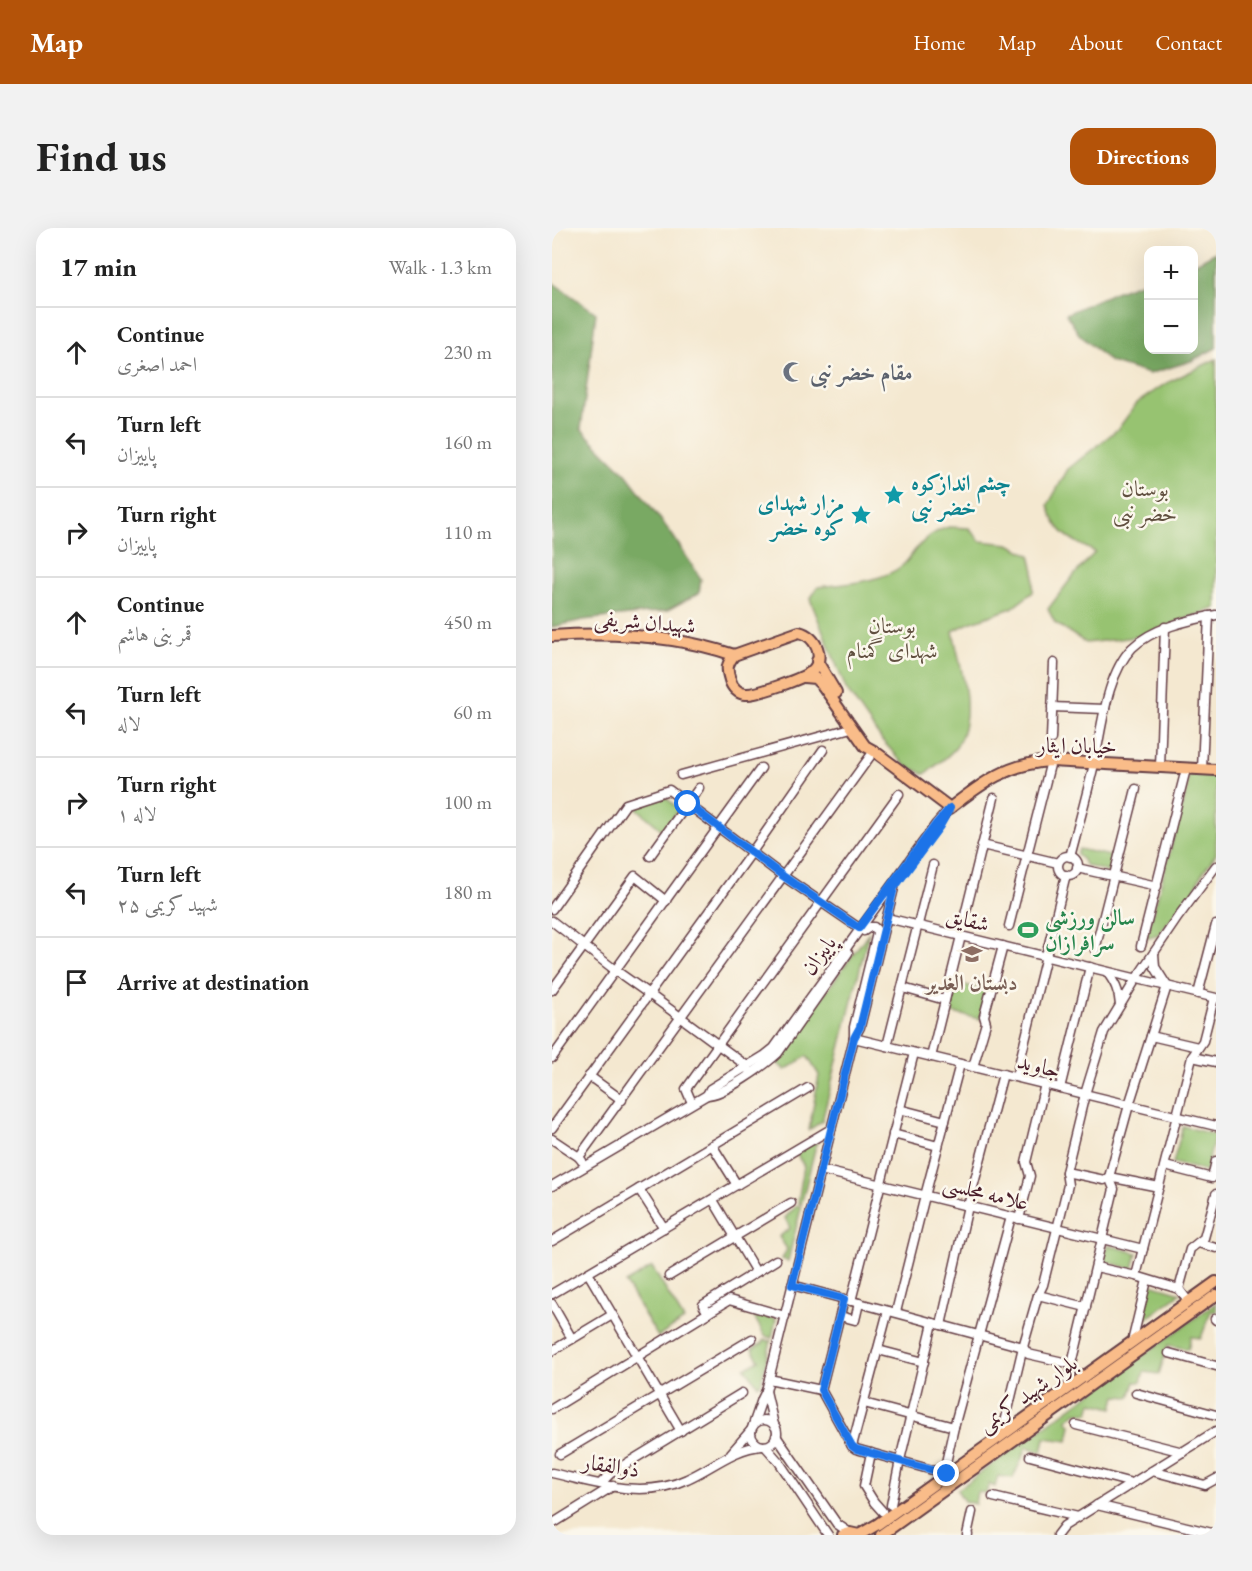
<!DOCTYPE html>
<html lang="en">
<head>
<meta charset="utf-8">
<style>
  :root { --surface:#fff; --page:#f2f2f2; --text:#222; --muted:#767676; --line:#e0e0e0; --accent:#b45309 }
  body { margin:0; font-family:"EB Garamond",Amiri,serif; background:var(--page); color:var(--text) }
  .controls { position:absolute; right:18px; top:18px; display:grid; overflow:hidden; border-radius:12px; box-shadow:0 6px 24px #0002 }
  .controls button { width:54px; height:54px; display:grid; place-items:center; padding:0; border:0; border-bottom:2px solid var(--line); background:var(--surface); color:var(--text); font:30px sans-serif }
  .stop { position:absolute; width:18px; height:18px; margin:-14px; border:4px solid #1a73e8; border-radius:50%; background:#fff }
  .stop.end { background:#1a73e8; border-color:#fff; box-shadow:0 2px 6px #0008 }
  .list { margin:0; padding:0; list-style:none }
  h2 { display:flex; justify-content:space-between; align-items:center; height:78px; margin:0; padding:0 24px; font-size:26px }
  h2 small { font-size:20px; font-weight:400; color:var(--muted) }
  .list li { display:grid; grid-template-columns:39px 1fr auto; gap:18px; align-items:center; box-sizing:border-box; height:90px; padding:0 24px; border-top:2px solid var(--line) }
  .list b { display:block; font-size:22px; white-space:nowrap }
  .list p { margin:0; font-size:20px; white-space:nowrap; color:var(--muted) }
  .list em { font-size:20px; font-style:normal; color:var(--muted) }
  .icon { flex:none; width:33px; height:33px; fill:none; stroke:currentColor; stroke-width:2; stroke-linecap:round; stroke-linejoin:round }
  .map { position:relative; flex:none; width:664px; height:1307px; overflow:hidden; border-radius:18px }
  header { display:flex; align-items:center; gap:36px; box-sizing:border-box; height:84px; padding:0 30px; background:var(--accent); color:#fff }
  header strong { font-size:28px }
  nav { display:flex; gap:33px; margin-inline-start:auto; font-size:21px }
  .intro { display:flex; align-items:center; justify-content:space-between; box-sizing:border-box; height:144px; padding:0 36px }
  h1 { margin:0; font-size:42px }
  .button { padding:15px 27px; border-radius:18px; background:var(--accent); color:#fff; font-size:21px; font-weight:700 }
  main { display:flex; gap:36px; padding:0 36px }
  aside { flex:1; background:var(--surface); border-radius:18px; box-shadow:0 6px 24px #0002 }
  .map>svg:first-child { display:block }
  .green { fill:#97c371; stroke:#70714e; stroke-width:1.5 }
  .forest { fill:#79a963; stroke:#626447; stroke-width:1.5 }
  .lines { fill:none; stroke-linecap:round; stroke-linejoin:round }
  .minor-casing { stroke:#643d44; stroke-width:11 }
  .major-casing { stroke:#643d44; stroke-width:14 }
  .minor { stroke:#fff; stroke-width:8 }
  .major { stroke:#f9bc89; stroke-width:10 }
  .route { stroke:#1a73e8; stroke-width:8 }
  .labels { text-anchor:middle; stroke-width:5; stroke-linejoin:round; paint-order:stroke }
  .worship-label { font-size:22px; font-weight:bold; fill:#5b616d; stroke:#fbf7ec; text-anchor:start }
  .culture-label { font-size:22px; font-weight:bold; fill:#0d838f; stroke:#fbf7ec; text-anchor:start }
  .park-label { font-size:22px; fill:#615040; stroke:#fbf7ec }
  .street-label { font-size:22px; fill:#4a1f2b; stroke:#fbf7ec }
  .leisure-label { font-size:22px; font-weight:bold; fill:#27864d; stroke:#fbf7ec; text-anchor:start }
  .education-label { font-size:22px; font-weight:bold; fill:#785e54; stroke:#fbf7ec }
</style>
</head>
<body>
<header>
<strong>Map</strong>
<nav><a>Home</a><a>Map</a><a>About</a><a>Contact</a></nav>
</header>
<div class="intro"><h1>Find us</h1><a class="button">Directions</a></div>
<main>
<aside>
<h2>17 min<small>Walk · 1.3 km</small></h2>
<ul class="list">
<li><svg class="icon" aria-label="ahead" viewBox="0 0 24 24"><path d="M12 20V5M6 11l6-6 6 6"/></svg><div><b>Continue</b><p>احمد اصغری</p></div><em>230 m</em></li>
<li><svg class="icon" aria-label="left" viewBox="0 0 24 24"><path d="M17 20v-9H6M10 6l-5 5 5 5"/></svg><div><b>Turn left</b><p>پاییزان</p></div><em>160 m</em></li>
<li><svg class="icon" aria-label="right" viewBox="0 0 24 24"><path d="M7 20v-9h11M14 6l5 5-5 5"/></svg><div><b>Turn right</b><p>پاییزان</p></div><em>110 m</em></li>
<li><svg class="icon" aria-label="ahead" viewBox="0 0 24 24"><path d="M12 20V5M6 11l6-6 6 6"/></svg><div><b>Continue</b><p>قمر بنی هاشم</p></div><em>450 m</em></li>
<li><svg class="icon" aria-label="left" viewBox="0 0 24 24"><path d="M17 20v-9H6M10 6l-5 5 5 5"/></svg><div><b>Turn left</b><p>لاله</p></div><em>60 m</em></li>
<li><svg class="icon" aria-label="right" viewBox="0 0 24 24"><path d="M7 20v-9h11M14 6l5 5-5 5"/></svg><div><b>Turn right</b><p>لاله ۱</p></div><em>100 m</em></li>
<li><svg class="icon" aria-label="left" viewBox="0 0 24 24"><path d="M17 20v-9H6M10 6l-5 5 5 5"/></svg><div><b>Turn left</b><p>شهید کریمی ۲۵</p></div><em>180 m</em></li>
<li><svg class="icon" aria-label="arrive" viewBox="0 0 24 24"><path d="M6 21V4h12l-3 4 3 4H6"/></svg><div><b>Arrive at destination</b></div></li>
</ul>
</aside>
<div class="map">
<svg width="664" height="1307" viewBox="0 0 664 1307">
  <rect width="100%" height="100%" fill="#fbf7ec"/>
  <filter id="ink" filterUnits="userSpaceOnUse"><feTurbulence type="fractalNoise" baseFrequency=".0167" numOctaves="2"/><feDisplacementMap in="SourceGraphic" scale="12" xChannelSelector="R" yChannelSelector="G"/><feConvolveMatrix kernelMatrix="1 2 1 2 8 2 1 2 1" color-interpolation-filters="sRGB"/></filter>
  <filter id="wash" filterUnits="userSpaceOnUse"><feTurbulence type="fractalNoise" baseFrequency=".008" numOctaves="4" result="noise"/><feDisplacementMap in="SourceGraphic" scale="24" xChannelSelector="R" yChannelSelector="G"/><feGaussianBlur stdDeviation="1.35" result="paint"/><feColorMatrix in="noise" values="0 0 0 0 0 0 0 0 0 0 0 0 0 0 0 0 0 1.4 0 .05"/><feComposite in="paint" operator="in"/></filter>
  <g filter="url(#wash)">
    <rect width="100%" height="100%" fill="#f4e8d0"/>
    <g class="green">
      <path d="M664 131V380L584 409 534 415 503 395 496 381 518 352 543 324C518 311 504 306 496 277L516 241 566 201 585 175 613 156Z"/>
      <path d="M397 299 417 300 428 313 457 316 478 327 482 343 481 364 460 380 417 395 401 403C408 441 425 483 405 518 399 527 382 539 373 546L354 538 329 511 294 461 258 371 266 359C291 356 332 354 351 337 356 333 359 327 363 322 373 311 382 303 397 299Z"/>
      <path d="M636 545 664 547V626L648 649 639 672 616 694 607 706 594 710 635 562Z"/>
      <path d="M111 567 127 581 111 603 80 576Z"/>
      <path d="M527 621 563 629 558 645 533 637 531 632 525 627Z"/>
      <path d="M317 704 270 893 257 902 267 847 255 828 233 842 224 834Z"/>
      <path d="M403 754 435 763 428 791 396 784Z"/>
      <path d="M631 898 663 907 654 943 621 935Z"/>
      <path d="M265 913 249 977 246 974 252 938 243 924Z"/>
      <path d="M245 977 249 980 236 1033 230 1031 235 1021 227 1009 238 1000 233 990Z"/>
      <path d="M556 1017 585 1025 581 1041 551 1033Z"/>
      <path d="M100 1039 132 1092 106 1109 73 1055Z"/>
      <path d="M596 1055 629 1065 587 1096Z"/>
      <path d="M664 1075V1084L659 1083 649 1110 639 1109 636 1121 616 1117 607 1146 592 1144 589 1154H583L578 1169 564 1168 561 1180 540 1175 537 1185 524 1184 515 1192 519 1197 516 1213 493 1210 490 1224 475 1219 461 1250 446 1248 443 1259 437 1256 434 1265 425 1264 423 1276 412 1273 405 1262Z"/>
      <path d="M200 1085 224 1091 220 1110 213 1108Z"/>
      <path d="M212 1112 219 1113 209 1155 206 1157 193 1140 207 1132 200 1121 211 1115Z"/>
    </g>
    <g class="forest">
      <path d="M664 24V120L639 133 597 146 558 134 527 106 514 86 563 64 596 52V122H642V36Z"/>
      <path d="M0 54 44 85 29 201 75 247 121 308 149 351 147 365 114 383 31 392 0 399Z"/>
    </g>
  </g>
  <g filter="url(#ink)">
    <g class="lines">
      <g class="minor-casing">
        <g id="minor">
          <path d="M500 479 553 481"/>
          <path d="M499 511 502 435"/>
          <path d="M608 539 613 399"/>
          <path d="M650 541 657 388"/>
          <path d="M129 547 299 500"/>
          <path d="M430 617 506 635"/>
          <path d="M98 628 147 560"/>
          <circle cx="516" cy="638" r="10"/>
          <path d="M518 629C526 598 535 567 542 536 550 500 554 447 580 420 600 400 637 392 664 387"/>
          <path d="M525 640 605 658"/>
          <path d="M0 681 74 576 117 562 231 648 307 700"/>
          <path d="M413 687 442 570"/>
          <path d="M335 690 664 770"/>
          <path d="M0 693 63 742 97 766 195 838 197 843"/>
          <path d="M457 698 499 533"/>
          <path d="M589 718 634 541"/>
          <path d="M543 722 584 561"/>
          <path d="M555 744C563 755 567 763 568 777"/>
          <path d="M351 760 393 772"/>
          <path d="M0 762 83 648 114 673"/>
          <path d="M646 766 664 697"/>
          <path d="M599 808 646 819"/>
          <path d="M302 810 664 898"/>
          <path d="M302 810V799L325 705 324 701 322 699H318L312 703"/>
          <path d="M335 818 381 637"/>
          <path d="M379 829 409 708"/>
          <path d="M640 829 664 834"/>
          <path d="M0 830 209 540"/>
          <path d="M421 839 434 795 432 788 451 718"/>
          <path d="M37 848 70 872"/>
          <path d="M464 849 514 647"/>
          <path d="M508 860 538 739"/>
          <path d="M155 867C172 867 213 837 226 825L296 725"/>
          <path d="M140 875 134 861 347 566"/>
          <path d="M347 881 393 893"/>
          <path d="M0 900 200 624 271 522"/>
          <path d="M341 906 386 918"/>
          <path d="M0 911 27 929 30 933"/>
          <path d="M160 917 185 957"/>
          <path d="M27 929 322 523"/>
          <path d="M613 938 660 950 664 933"/>
          <path d="M269 942 591 1021"/>
          <path d="M514 944 552 952 557 949 607 959"/>
          <path d="M0 958 155 867 158 861 212 828 222 820 384 596 398 580"/>
          <path d="M87 961 112 1000"/>
          <path d="M161 972 204 1044"/>
          <path d="M467 991 478 948 474 934 493 856"/>
          <path d="M0 1013 256 860"/>
          <path d="M646 1015 664 1020"/>
          <path d="M544 1039 584 1048 627 1061 636 1073"/>
          <path d="M36 1045 129 1203"/>
          <path d="M117 1048 239 975"/>
          <path d="M584 1048 640 829 651 813 662 770"/>
          <path d="M240 1057 471 1119 476 1126 520 1136"/>
          <path d="M627 1061 638 1021 652 1010 664 966"/>
          <path d="M0 1066 279 901"/>
          <path d="M486 1067 534 1079"/>
          <path d="M299 1073 362 825"/>
          <path d="M0 1076 20 1111"/>
          <path d="M344 1084 373 968 408 836"/>
          <path d="M156 1085 151 1077 224 1032"/>
          <path d="M288 1088 303 1092 307 1075"/>
          <path d="M663 1091 664 1092"/>
          <path d="M389 1097 416 978 451 846"/>
          <path d="M580 1114 595 1052"/>
          <path d="M326 1122 372 1134"/>
          <path d="M0 1123 60 1087"/>
          <path d="M617 1125 664 1138"/>
          <path d="M217 1151 269 1162"/>
          <path d="M516 1160 520 1136 562 961 557 949 577 877 615 758 603 739 602 725"/>
          <path d="M269 1162 300 1218 304 1221 395 1246 393 1239 402 1199 459 989"/>
          <path d="M269 1162 292 1071"/>
          <path d="M214 1163 222 1197"/>
          <path d="M584 1165 664 1187"/>
          <path d="M312 1175 402 1199"/>
          <path d="M0 1181 177 1072 233 1088"/>
          <circle cx="212" cy="1205" r="13"/>
          <path d="M201 1197 210 1171 214 1163 302 810 308 799 342 660"/>
          <path d="M524 1197 631 1224"/>
          <path d="M450 1207 471 1119 486 1067 491 1057 516 957 514 944 533 866 552 804 584 751 626 689 664 638"/>
          <path d="M224 1208 285 1296 298 1305"/>
          <path d="M213 1218 227 1234 276 1307"/>
          <path d="M300 1218 336 1083"/>
          <path d="M179 1225 199 1202"/>
          <path d="M319 1225 312 1258 322 1274 330 1283"/>
          <path d="M8 1226 200 1111"/>
          <path d="M478 1228 580 1255"/>
          <path d="M600 1243 653 1257 664 1251"/>
          <path d="M0 1245C44 1255 91 1272 135 1251 160 1240 182 1220 210 1218"/>
          <path d="M49 1255 59 1245 190 1165"/>
          <path d="M441 1269 526 1289"/>
          <path d="M339 1277 348 1232 381 1095"/>
          <path d="M545 1277 664 1306"/>
          <path d="M0 1296 61 1258"/>
          <path d="M416 1307H415L420 1284"/>
          <path d="M505 1307 512 1298 664 1203"/>
        </g>
      </g>
      <g class="major-casing">
        <g id="major">
          <path d="M247 404C264 408 274 430 260 443 253 450 204 467 194 466 186 466 180 459 178 452 174 440 175 436 182 427Z"/>
          <path d="M0 408C61 404 123 407 182 427"/>
          <path d="M265 433 284 465"/>
          <path d="M252 449 263 450 271 458 313 518 322 523 398 580C430 555 457 535 499 533L664 542"/>
          <path d="M291 1307 298 1305 307 1307"/>
          <path d="M307 1307 326 1296 664 1054"/>
          <path d="M329 1307 664 1067"/>
        </g>
      </g>
      <use href="#minor" class="minor"/>
      <use href="#major" class="major"/>
    </g>
  </g>
  <g class="lines" filter="url(#ink)">
    <path class="route" d="M136 576 231 648 307 700 384 596 398 580 388 598 342 660 308 799 302 810 240 1057 292 1071 269 1162 300 1218 304 1221 395 1246"/>
  </g>
  <defs>
    <g id="mosque-bare" transform="scale(1.62)"><path d="M3.5-4.9A6 6 0 1 0 3.5 4.9A5 5 0 1 1 3.5-4.9Z" fill="#6b7280" stroke="#fbf7ec" stroke-width="2.5" paint-order="stroke"/></g>
    <g id="sight-bare" transform="scale(1.62)"><path d="M0-6L1.8-2.2L6-1.7L2.9 1.2L3.7 5.4L0 3.3L-3.7 5.4L-2.9 1.2L-6-1.7L-1.8-2.2Z" fill="#0f9aa8" stroke="#fbf7ec" stroke-width="2.5" paint-order="stroke"/></g>
    <g id="stadium-bare" transform="scale(1.62)"><path d="M0-5a6.5 5 0 1 0 0 10a6.5 5 0 1 0 0-10ZM-3.5-1.8h7v3.6h-7Z" fill="#2e9e5b" stroke="#fbf7ec" stroke-width="2.5" paint-order="stroke"/></g>
    <g id="school-bare" transform="scale(1.62)"><path d="M0-5L7-2L0 1L-7-2ZM-4 1L0 2.5L4 1V4Q0 6-4 4Z" fill="#8d6e63" stroke="#fbf7ec" stroke-width="2.5" paint-order="stroke"/></g>
  </defs>
  <g fill-rule="evenodd">
    <use href="#mosque-bare" x="241" y="144"/>
    <use href="#sight-bare" x="342" y="267"/>
    <use href="#sight-bare" x="309" y="287"/>
    <use href="#stadium-bare" x="476" y="702"/>
    <use href="#school-bare" x="420" y="726"/>
  </g>
  <g class="labels">
    <g class="worship-label">
      <text x="258" y="152">مقام خضر نبی</text>
    </g>
    <g class="culture-label">
      <text x="359" y="262">چشم اندازکوه<tspan x="359" dy="25">خضر نبی</tspan></text>
      <text x="292" y="282" text-anchor="end">مزار شهدای<tspan x="292" dy="25">کوه خضر</tspan></text>
    </g>
    <g class="park-label">
      <text x="593" y="268">بوستان<tspan x="593" dy="25">خضر نبی</tspan></text>
      <text x="340" y="405">بوستان<tspan x="340" dy="25">شهدای گمنام</tspan></text>
    </g>
    <g class="street-label">
      <text transform="translate(93 393) rotate(5)" y="8">شهیدان شریفی</text>
      <text transform="translate(525 517) rotate(1)" y="8">خیابان ایثار</text>
      <text transform="translate(416 691) rotate(14)" y="8">شقایق</text>
      <text transform="translate(266 727) rotate(-54)" y="8">پاییزان</text>
      <text transform="translate(487 837) rotate(14)" y="8">جاوید</text>
      <text transform="translate(434 964) rotate(14)" y="8">علامه مجلسی</text>
      <text transform="translate(475 1165) rotate(-35)" y="8">بلوار شهید کریمی</text>
      <text transform="translate(59 1237) rotate(9)" y="8">ذوالفقار</text>
    </g>
    <g class="leisure-label">
      <text x="493" y="697">سالن ورزشی<tspan x="493" dy="25">سرافرازان</tspan></text>
    </g>
    <g class="education-label">
      <text x="420" y="762">دبستان الغدیر</text>
    </g>
  </g>
</svg>
<div class="controls">
<button>+</button>
<button>−</button>
</div>
<div class="stop" style="left:136px;top:576px"></div>
<div class="stop end" style="left:395px;top:1246px"></div>
</div>
</main>
</body>
</html>
